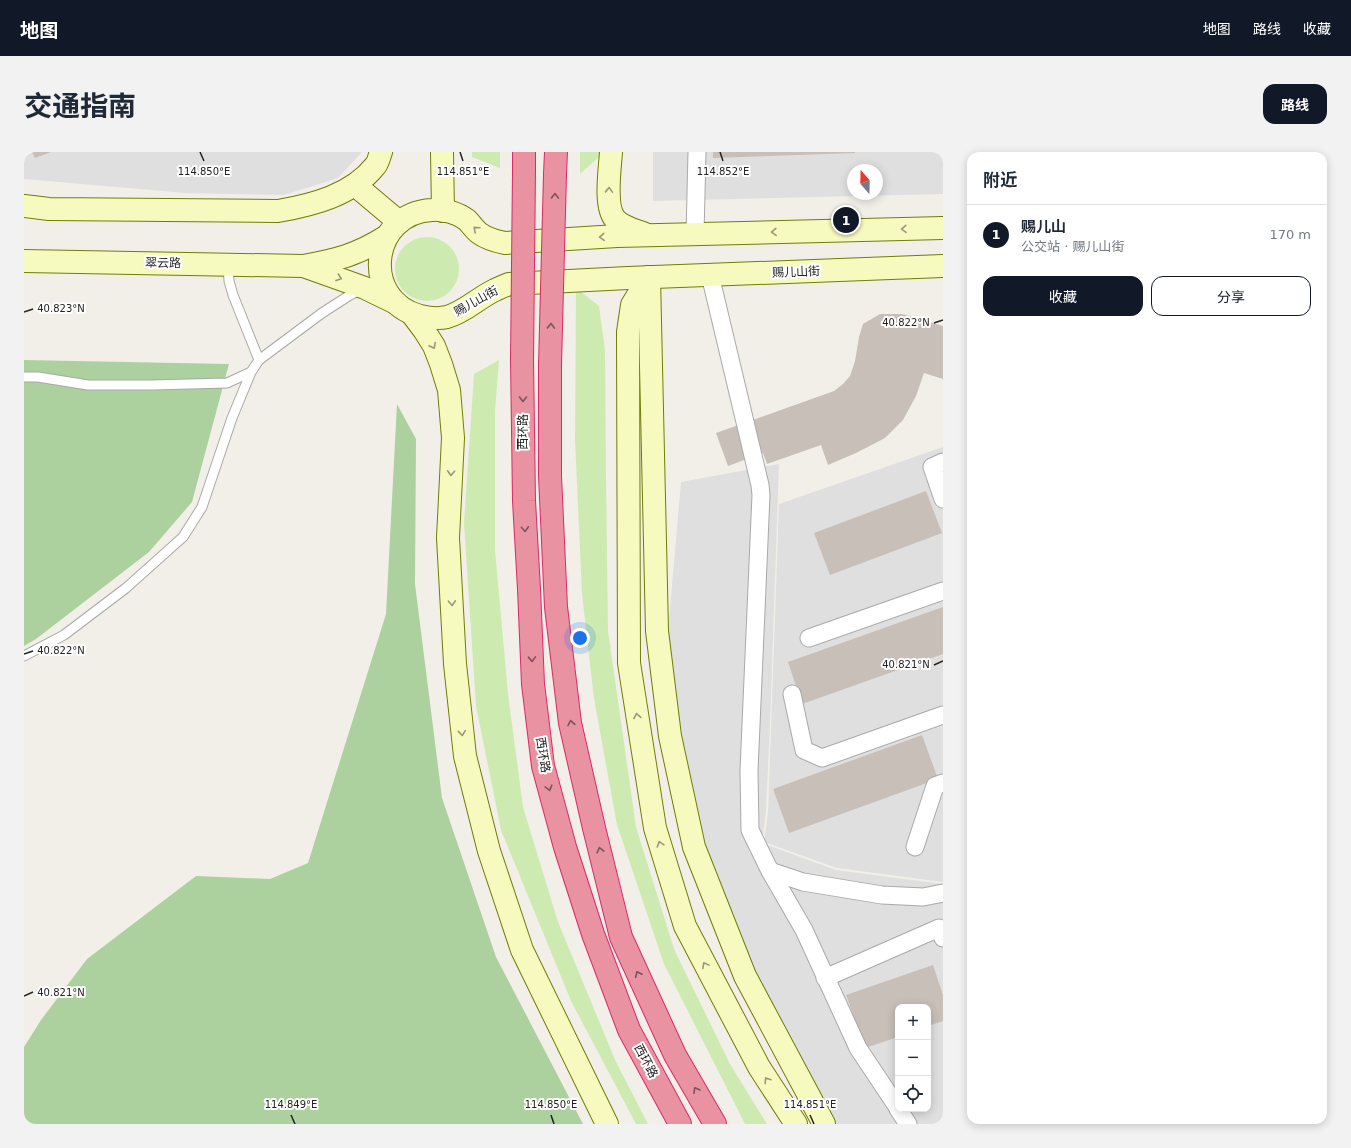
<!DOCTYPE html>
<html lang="zh">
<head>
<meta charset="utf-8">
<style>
  :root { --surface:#fff; --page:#f2f2f3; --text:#1f2937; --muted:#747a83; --line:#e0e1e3; --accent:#111827 }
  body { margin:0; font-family:"DejaVu Sans","Noto Sans SC",sans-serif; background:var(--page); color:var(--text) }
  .controls { position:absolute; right:12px; bottom:12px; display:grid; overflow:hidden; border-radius:8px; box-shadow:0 2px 10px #0003 }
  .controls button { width:36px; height:36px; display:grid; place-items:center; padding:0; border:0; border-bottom:1px solid var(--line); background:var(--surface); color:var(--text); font:20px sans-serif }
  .compass { position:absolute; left:823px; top:12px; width:36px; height:36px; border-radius:50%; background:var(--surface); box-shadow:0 2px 10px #0003; rotate:340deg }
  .you { position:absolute; left:556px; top:486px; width:14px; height:14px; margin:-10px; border:3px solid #fff; border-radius:50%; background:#1a73e8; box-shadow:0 0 0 6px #1a73e833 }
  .badge { display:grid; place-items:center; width:26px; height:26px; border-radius:50%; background:var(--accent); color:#fff; font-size:13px; font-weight:700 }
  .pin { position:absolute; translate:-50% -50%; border:2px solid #fff; box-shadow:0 1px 4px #0006 }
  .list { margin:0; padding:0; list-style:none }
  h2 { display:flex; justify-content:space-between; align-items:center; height:52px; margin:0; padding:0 16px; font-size:17px }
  h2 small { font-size:13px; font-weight:400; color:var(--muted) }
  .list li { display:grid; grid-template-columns:26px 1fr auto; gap:12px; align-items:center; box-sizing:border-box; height:60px; padding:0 16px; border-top:1px solid var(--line) }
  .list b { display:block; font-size:15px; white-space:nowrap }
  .list p { margin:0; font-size:13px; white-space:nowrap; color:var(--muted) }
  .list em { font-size:13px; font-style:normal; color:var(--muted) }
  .actions { display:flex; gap:8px; padding:12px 16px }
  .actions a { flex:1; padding:9px 0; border:1px solid var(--accent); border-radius:12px; text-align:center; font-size:14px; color:var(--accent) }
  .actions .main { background:var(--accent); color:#fff }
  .icon { flex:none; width:22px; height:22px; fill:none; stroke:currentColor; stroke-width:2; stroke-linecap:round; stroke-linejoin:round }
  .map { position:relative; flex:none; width:919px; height:972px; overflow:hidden; border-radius:12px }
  header { display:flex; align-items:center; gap:24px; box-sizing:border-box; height:56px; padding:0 20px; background:var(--accent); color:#fff }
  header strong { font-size:19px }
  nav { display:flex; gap:22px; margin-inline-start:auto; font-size:14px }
  .intro { display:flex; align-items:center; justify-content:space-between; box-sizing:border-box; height:96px; padding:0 24px }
  h1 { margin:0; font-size:28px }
  .button { padding:10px 18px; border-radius:12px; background:var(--accent); color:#fff; font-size:14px; font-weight:700 }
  main { display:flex; gap:24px; padding:0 24px }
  aside { flex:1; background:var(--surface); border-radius:12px; box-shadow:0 2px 10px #0003 }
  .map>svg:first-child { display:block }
  .residential { fill:#e0dfdf; fill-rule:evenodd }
  .grass { fill:#cdebb0 }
  .forest { fill:#add19e }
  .building { fill:#c7bfb8 }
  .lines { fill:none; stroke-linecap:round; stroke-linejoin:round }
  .lane-casing { stroke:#a9a9a9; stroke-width:11 }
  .street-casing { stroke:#a9a9a9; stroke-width:19 }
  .secondary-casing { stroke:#707d05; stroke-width:24 }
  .highway-casing { stroke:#dc2a67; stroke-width:24 }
  .lane { stroke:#fff; stroke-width:9 }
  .street { stroke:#fff; stroke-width:17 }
  .secondary { stroke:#f7fabf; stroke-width:22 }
  .highway { stroke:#e892a2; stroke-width:22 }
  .highway-bridge-casing { stroke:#dc2a67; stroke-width:24; stroke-linecap:butt }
  .highway-bridge { stroke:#e892a2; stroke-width:22 }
  .oneway { stroke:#979978 }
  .oneway2 { stroke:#7b545c }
  .ticks { fill:none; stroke:#222; stroke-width:1.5 }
  .labels { text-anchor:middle; stroke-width:4; stroke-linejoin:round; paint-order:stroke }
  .street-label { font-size:12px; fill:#222; stroke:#fff }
  .ticks-label { font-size:10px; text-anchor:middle; fill:#222; stroke:#fff; stroke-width:4; stroke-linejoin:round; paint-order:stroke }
</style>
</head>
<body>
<header>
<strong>地图</strong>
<nav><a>地图</a><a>路线</a><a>收藏</a></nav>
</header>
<div class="intro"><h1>交通指南</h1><a class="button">路线</a></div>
<main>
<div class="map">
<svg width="919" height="972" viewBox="0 0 919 972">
  <rect width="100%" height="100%" fill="#f2efe9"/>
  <g class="residential">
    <path d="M0 0H338L314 26 260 43 161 41 0 27Z"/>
    <path d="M629 0H919V42L629 49ZM829 18H853V42H829Z"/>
    <path d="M919 295V730L813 716 740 690 744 661 755 352Z"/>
    <path d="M755 312 746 572 742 660 738 691 812 718 919 732V972H808L732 823 688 720 674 671 656 585 644 479 657 330ZM874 855H904V957H874Z"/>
  </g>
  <g class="grass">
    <path d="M448 0H476V16L448 5Z"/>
    <path d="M556 0H576V4L556 22Z"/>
    <circle cx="403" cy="117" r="32"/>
    <path d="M552 136 575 154 581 198 582 322 584 479 612 675 650 797 706 912 743 972H721L640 812 593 673 570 547 558 442 551 288Z"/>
    <path d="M475 208 471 259V398L484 542 499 655 534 770 592 910 624 972H612L547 849 477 678 452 554 440 371 450 222Z"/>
  </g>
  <g class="forest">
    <path d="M0 208 205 212 168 350 125 400 12 487 0 494Z"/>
    <path d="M373 252 392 287 391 432 418 646 472 805 559 972H0V895L17 868 63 807 172 724 246 727 284 711 362 462Z"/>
  </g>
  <g class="building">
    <path d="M8 0H27L11 6Z"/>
    <path d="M689 0H831V1L689 6Z"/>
    <path d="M856 162H878L919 174V227L900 221 892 244 879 268 861 286 832 301 804 313 797 293 743 312 739 301 704 314 692 281 810 239 819 232 826 224 831 209 835 185 839 172Z"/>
    <path d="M902 339 918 381 806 423 790 381Z"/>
    <path d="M919 455V502L778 552 764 510Z"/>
    <path d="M898 583 914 627 765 681 749 637Z"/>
    <path d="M909 813 919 843V869L904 874V855H874V885L841 896 822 843Z"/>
  </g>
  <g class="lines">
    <g class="lane-casing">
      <g id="lane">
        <path d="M204 112 205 129 209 143 235 208"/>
        <path d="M0 225H14L64 233H128L203 231 227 220"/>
        <path d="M0 504 40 483 102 436 159 385 178 355 208 266 227 220 235 208 298 161 326 143 336 138"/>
      </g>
    </g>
    <g class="street-casing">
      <g id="street">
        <path d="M671 82 673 0"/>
        <path d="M686 123 736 333 737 343 725 619 726 678 746 719 780 778 834 896 874 956"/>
        <path d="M919 310 908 315 919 347"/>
        <path d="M785 486 919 439"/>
        <path d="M768 542 780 598 798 606 919 563"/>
        <path d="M891 695 911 634 919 631"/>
        <path d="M746 719 779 730 858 743 899 745 919 741"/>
        <path d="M801 826 915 776 919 786"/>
        <path d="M874 957 884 972"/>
      </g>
    </g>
    <g class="secondary-casing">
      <g id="secondary">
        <path d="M418 0 419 59"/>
        <path d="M587 0C586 17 580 54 591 67 598 75 611 78 621 82"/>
        <path d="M331 33 375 70"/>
        <path d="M0 54 25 57 254 59C289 53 328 43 351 14 354 11 355 5 357 0"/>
        <path d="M919 76 593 84 481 91C471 89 463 87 455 81 451 78 447 72 443 68 434 61 420 57 408 58 346 61 336 148 396 164 405 166 415 167 423 165 441 160 454 146 471 138 475 136 480 134 485 132L604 126 919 114"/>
        <path d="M0 109 279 114C313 108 333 103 363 84"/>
        <path d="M282 115 341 136 372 151"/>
        <path d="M625 125 608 153 604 180 605 511 631 676 661 774 735 915 772 972"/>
        <path d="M625 125 633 479 646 584 670 695 721 824 800 972"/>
        <path d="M388 162 400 178 410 194 417 212 425 238 429 286 424 386 431 512 441 604 465 699 498 798 583 972"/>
      </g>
    </g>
    <g class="highway-casing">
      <g id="highway">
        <path d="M500 18V0"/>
        <path d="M531 22 532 0"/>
        <path d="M498 208 500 349 505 437 509 532 519 614 541 695 569 782 605 878 656 972"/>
        <path d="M526 213V324L532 455 546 571 570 676 597 785 651 903 691 972"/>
      </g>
    </g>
    <use href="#lane" class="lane"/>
    <use href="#street" class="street"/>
    <use href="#secondary" class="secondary"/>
    <use href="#highway" class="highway"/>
    <g class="highway-bridge-casing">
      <g id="highway-bridge">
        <path d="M498 208 500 18"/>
        <path d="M526 213 531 22"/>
      </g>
    </g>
    <use href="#highway-bridge" class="highway-bridge"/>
  </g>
  <defs><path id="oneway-chevron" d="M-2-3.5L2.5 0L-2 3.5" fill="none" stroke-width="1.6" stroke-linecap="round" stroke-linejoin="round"/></defs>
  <g class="oneway">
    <use href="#oneway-chevron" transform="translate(585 38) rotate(-88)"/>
    <use href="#oneway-chevron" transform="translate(452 77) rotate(-138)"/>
    <use href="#oneway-chevron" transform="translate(880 77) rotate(178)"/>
    <use href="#oneway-chevron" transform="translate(750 80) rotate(178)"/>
    <use href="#oneway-chevron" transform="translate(578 85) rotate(177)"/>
    <use href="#oneway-chevron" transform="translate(315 126) rotate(20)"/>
    <use href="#oneway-chevron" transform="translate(409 194) rotate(63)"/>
    <use href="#oneway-chevron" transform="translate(427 321) rotate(93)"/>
    <use href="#oneway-chevron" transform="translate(428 451) rotate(87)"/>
    <use href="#oneway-chevron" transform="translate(613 564) rotate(-99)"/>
    <use href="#oneway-chevron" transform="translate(438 581) rotate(84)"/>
    <use href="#oneway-chevron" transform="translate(636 692) rotate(-107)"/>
    <use href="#oneway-chevron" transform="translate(681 813) rotate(-118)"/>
    <use href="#oneway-chevron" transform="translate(743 928) rotate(-123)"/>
  </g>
  <g class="oneway2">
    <use href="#oneway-chevron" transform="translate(531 44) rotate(-88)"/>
    <use href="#oneway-chevron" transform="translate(527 174) rotate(-88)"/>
    <use href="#oneway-chevron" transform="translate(499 247) rotate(90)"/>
    <use href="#oneway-chevron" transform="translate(501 377) rotate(86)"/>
    <use href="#oneway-chevron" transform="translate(508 507) rotate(88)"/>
    <use href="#oneway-chevron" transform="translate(547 571) rotate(-100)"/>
    <use href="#oneway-chevron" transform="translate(525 636) rotate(75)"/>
    <use href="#oneway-chevron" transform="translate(576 698) rotate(-104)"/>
    <use href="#oneway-chevron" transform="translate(614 822) rotate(-115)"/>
    <use href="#oneway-chevron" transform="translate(672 938) rotate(-120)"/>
  </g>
  <path class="ticks" d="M176 0 180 9M436 0 439 9M696 0 699 9M0 160 9 157M910 171 919 168M0 502 9 499M910 513 919 509M0 844 9 840M267 963 271 972M527 963 530 972M786 963 790 972"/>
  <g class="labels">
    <g class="street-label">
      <text transform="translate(139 111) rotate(1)" y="4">翠云路</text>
      <text transform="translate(772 120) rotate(-2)" y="4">赐儿山街</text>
      <text transform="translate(452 149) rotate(-29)" y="4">赐儿山街</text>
      <text transform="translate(499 280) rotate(-90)" y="4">西环路</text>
      <text transform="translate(519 603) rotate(81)" y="4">西环路</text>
      <text transform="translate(622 909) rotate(62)" y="4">西环路</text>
    </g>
  </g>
  <g class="ticks-label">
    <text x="180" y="23">114.850°E</text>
    <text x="439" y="23">114.851°E</text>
    <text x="699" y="23">114.852°E</text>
    <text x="37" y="160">40.823°N</text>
    <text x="882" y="174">40.822°N</text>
    <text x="37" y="502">40.822°N</text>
    <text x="882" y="516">40.821°N</text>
    <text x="37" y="844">40.821°N</text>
    <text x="267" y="956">114.849°E</text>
    <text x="527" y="956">114.850°E</text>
    <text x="786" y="956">114.851°E</text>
  </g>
</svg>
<div class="controls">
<button>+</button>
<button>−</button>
<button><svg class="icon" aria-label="locate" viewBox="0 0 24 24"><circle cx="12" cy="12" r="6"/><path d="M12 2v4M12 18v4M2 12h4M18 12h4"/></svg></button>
</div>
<svg class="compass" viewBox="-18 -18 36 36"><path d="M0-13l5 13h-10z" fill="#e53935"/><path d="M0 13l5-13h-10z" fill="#747a83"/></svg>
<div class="you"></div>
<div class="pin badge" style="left:822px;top:68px">1</div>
</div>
<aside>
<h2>附近<small></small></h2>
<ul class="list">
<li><span class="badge">1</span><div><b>赐儿山</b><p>公交站 · 赐儿山街</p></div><em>170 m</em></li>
</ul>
<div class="actions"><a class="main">收藏</a><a>分享</a></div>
</aside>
</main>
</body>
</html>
